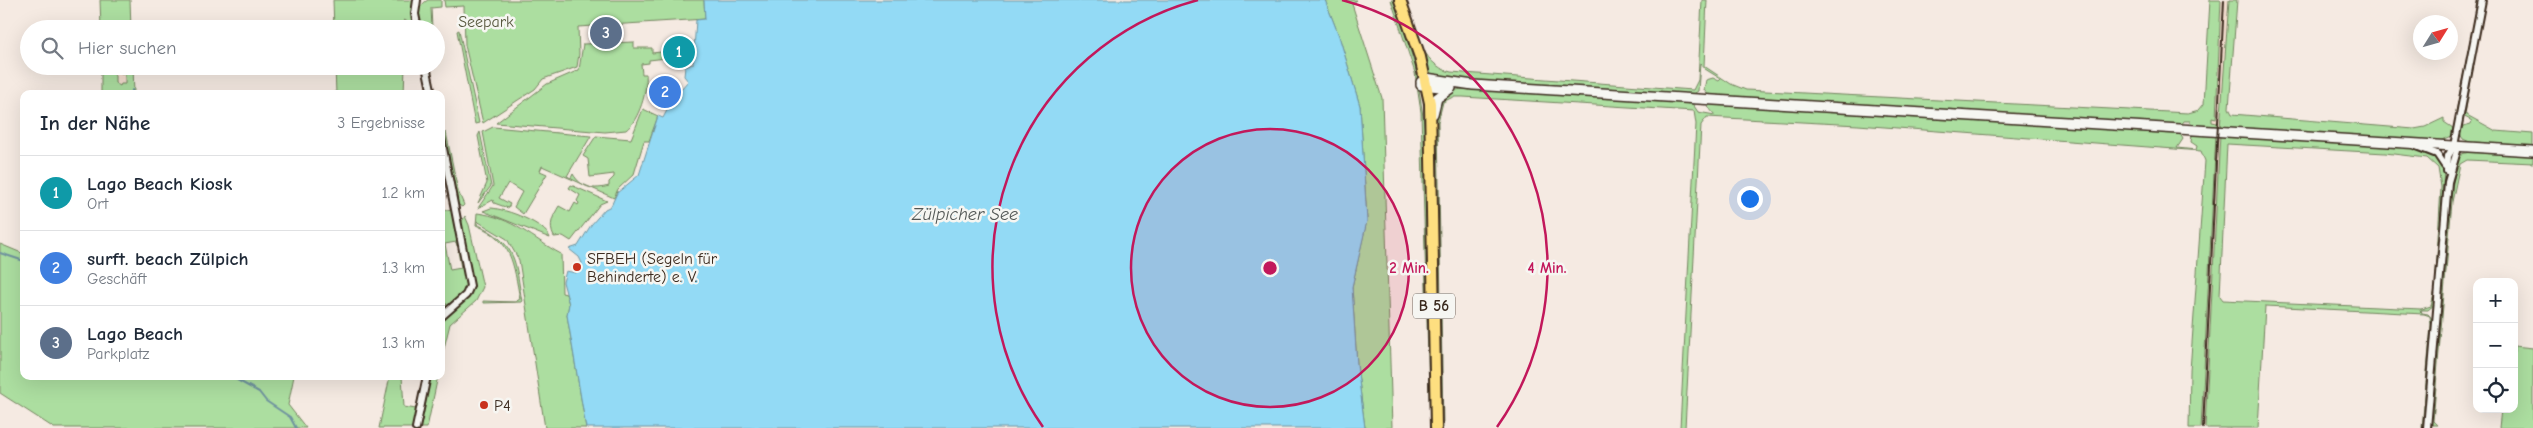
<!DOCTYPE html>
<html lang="de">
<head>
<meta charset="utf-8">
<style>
  :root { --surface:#fff; --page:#f2f2f3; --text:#1f2937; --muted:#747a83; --line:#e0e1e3; --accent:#ea580c }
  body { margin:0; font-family:"Comic Neue",sans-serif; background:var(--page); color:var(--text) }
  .controls { position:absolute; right:15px; bottom:15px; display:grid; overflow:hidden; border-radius:10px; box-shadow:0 5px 20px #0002 }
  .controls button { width:45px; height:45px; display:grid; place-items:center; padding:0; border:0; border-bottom:1px solid var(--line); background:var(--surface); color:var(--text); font:25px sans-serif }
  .compass { position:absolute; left:2413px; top:15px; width:45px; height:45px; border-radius:50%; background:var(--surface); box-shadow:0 5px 20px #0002; rotate:53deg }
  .you { position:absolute; left:1749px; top:198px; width:18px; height:18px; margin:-12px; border:4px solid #fff; border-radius:50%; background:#1a73e8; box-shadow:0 0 0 8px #1a73e833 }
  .badge { display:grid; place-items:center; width:32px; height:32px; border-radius:50%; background:var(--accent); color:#fff; font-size:16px; font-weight:700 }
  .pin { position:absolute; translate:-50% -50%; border:2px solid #fff; box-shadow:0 1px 5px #0006 }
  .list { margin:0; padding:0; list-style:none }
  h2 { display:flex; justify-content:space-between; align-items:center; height:65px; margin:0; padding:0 20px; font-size:21px }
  h2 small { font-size:16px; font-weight:400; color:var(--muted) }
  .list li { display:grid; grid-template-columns:32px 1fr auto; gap:15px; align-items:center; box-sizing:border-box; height:75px; padding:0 20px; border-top:1px solid var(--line) }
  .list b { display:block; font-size:19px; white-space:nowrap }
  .list p { margin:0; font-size:16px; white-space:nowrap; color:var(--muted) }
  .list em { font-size:16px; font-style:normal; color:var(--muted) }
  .icon { flex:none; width:28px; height:28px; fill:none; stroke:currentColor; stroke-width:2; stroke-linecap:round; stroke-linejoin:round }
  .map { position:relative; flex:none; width:2533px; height:428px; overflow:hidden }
  .search { position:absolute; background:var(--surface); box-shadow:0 5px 20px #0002; left:20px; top:20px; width:425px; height:55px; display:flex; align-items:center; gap:12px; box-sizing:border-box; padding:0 18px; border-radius:28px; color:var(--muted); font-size:19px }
  .panel { position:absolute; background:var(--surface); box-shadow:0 5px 20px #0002; left:20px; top:90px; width:425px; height:290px; border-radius:10px }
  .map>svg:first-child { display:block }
  .built { fill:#f3dcce }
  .green { fill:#acdea0; stroke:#74845f; fill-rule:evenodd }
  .water { fill:#93daf5; stroke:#70949f }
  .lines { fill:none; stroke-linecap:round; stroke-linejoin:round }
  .stream { stroke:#70949f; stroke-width:2 }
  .street-casing { stroke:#3b2a1e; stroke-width:10 }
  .secondary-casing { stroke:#3b2a1e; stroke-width:12 }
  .primary-casing { stroke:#3b2a1e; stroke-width:14 }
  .street { stroke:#f6f6f2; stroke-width:6 }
  .secondary { stroke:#f6f6f2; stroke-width:9 }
  .primary { stroke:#fedf80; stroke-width:10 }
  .rail { stroke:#3b2a1e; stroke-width:2 }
  .ring { fill:none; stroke:#c2185b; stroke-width:2.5 }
  .poi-dot { fill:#c8321e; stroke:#f6f6f2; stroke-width:2 }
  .labels { text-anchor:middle; stroke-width:5; stroke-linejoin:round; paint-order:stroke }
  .shield { fill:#f6f6f2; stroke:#73675e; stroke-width:1 }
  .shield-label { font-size:15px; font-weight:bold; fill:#3b2a1e }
  .park-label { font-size:16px; fill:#57573e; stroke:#f6f6f2 }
  .poi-label { font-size:16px; fill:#3b2a1e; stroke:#f6f6f2; text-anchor:start }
  .water-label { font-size:18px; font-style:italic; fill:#515654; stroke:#f6f6f2 }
  .centre { fill:#c2185b; stroke:#f6f6f2; stroke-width:2.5 }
  .ring-label { font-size:15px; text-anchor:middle; font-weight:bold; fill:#c2185b; stroke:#f6f6f2; stroke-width:5; stroke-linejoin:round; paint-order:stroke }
</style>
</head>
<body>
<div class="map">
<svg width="2533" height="428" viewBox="0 0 2533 428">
  <rect width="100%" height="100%" fill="#f5eae2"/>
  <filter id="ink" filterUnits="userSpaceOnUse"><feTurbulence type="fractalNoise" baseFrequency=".02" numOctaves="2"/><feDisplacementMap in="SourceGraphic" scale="10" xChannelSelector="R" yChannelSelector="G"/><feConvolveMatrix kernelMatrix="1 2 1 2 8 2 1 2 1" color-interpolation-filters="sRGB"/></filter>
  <g filter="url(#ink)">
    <g class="built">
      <path d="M2221 0H2229L2205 428H2201L2217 128 2212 123V118H2216Z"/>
      <path d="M102 66H127L123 94Z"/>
    </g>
    <g class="green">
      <path d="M100 0H130L131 29H101Z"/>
      <path d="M333 0H415L413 24 404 20 406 29H334Z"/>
      <path d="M428 0H441V7L431 8 432 28H421C418 16 416 7 428 0Z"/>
      <path d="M444 0H704L705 19 578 27 579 54 577 67 543 79 535 89 483 123 465 45 464 6 445 7Z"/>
      <path d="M1325 0H1357L1352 4 1382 98 1392 428H1365L1357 365 1352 287 1367 220 1360 106 1339 36Z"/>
      <path d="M1391 0H1395L1416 69 1426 137 1433 428H1430L1421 112 1415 73Z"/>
      <path d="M1402 0H1405C1415 26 1420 65 1451 72L1693 90 1698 80 1702 0H1707L1704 66 1731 84 1746 90 2188 113 2199 110 2204 104 2210 0H2221L2216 119 2212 118V122L2217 123V128L2193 126 2190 121H2184L2181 125 1709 96 1704 90 1706 80 1713 78 1719 81 1721 79 1705 69 1700 63 1698 91 1692 95C1658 93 1442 86 1428 73Z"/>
      <path d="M2229 0H2237L2229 108 2232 114 2414 129 2425 127 2444 118V122L2453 128 2452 136 2440 141 2220 129Z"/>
      <path d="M2478 0H2485L2465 114 2496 131 2533 134V148L2472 143 2463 139 2460 134 2463 126 2471 124 2472 121 2456 112Z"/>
      <path d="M459 30 479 123 475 124 457 31Z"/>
      <path d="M634 42V48H652V53L661 52 662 49 671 48V55H667L666 58 649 60V63L641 64 642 74H646C648 90 639 120 626 130L605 132 496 123 547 84 579 70 583 44Z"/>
      <path d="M101 66H116L111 70 115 76V83L120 86 121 84H125V75L122 74 117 66H133L134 94H101Z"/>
      <path d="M335 66H405L404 94H336Z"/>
      <path d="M1480 89 1692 103 1698 112 1715 115 1708 107 1711 104 2179 132 2183 139 2177 148 2196 150 2197 146 2191 142 2192 135 2216 134 2201 428H2189L2190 371 2205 161 2201 151 1858 125 1707 117 1701 125 1685 428H1680L1696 124 1694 111 1463 97H1453L1443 102 1438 122 1443 428H1439L1435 112C1443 87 1457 89 1480 89Z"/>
      <path d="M643 109 658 116 649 141H644L634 174 618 189 614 198 542 166 540 171 547 174 523 214 514 207 522 192 508 183 499 198 510 204 508 208 494 203 493 200 478 208 493 186 483 132 493 127 591 136 567 176 571 178 573 174C582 189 594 190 609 186V182L614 177V174L590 177 588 159 583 156 596 136 631 139Z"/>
      <path d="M446 132 458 191 464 205 462 207 457 204 443 135Z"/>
      <path d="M480 132 491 186 478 203 487 183 478 136Z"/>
      <path d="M2220 134 2405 147 2435 155 2444 170 2435 304 2428 310H2420L2421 313 2428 314 2433 320 2424 428H2422L2431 325 2430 316 2424 314 2265 306 2258 428H2205ZM2227 144 2385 153 2427 158 2438 168 2441 187 2435 290 2431 306 2421 309 2223 300 2220 296Z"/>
      <path d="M2472 151 2533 154V163L2467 160 2460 164 2452 202 2433 421 2437 425H2432L2430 420 2451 194 2457 161 2462 154Z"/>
      <path d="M571 185 607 201 600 204 571 241 563 236 554 237C548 225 553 216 559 206L570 212 575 203 578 205 579 203 577 201 580 195 569 188Z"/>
      <path d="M491 208C506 209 545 223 550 238L483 211Z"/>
      <path d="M452 209 460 245 457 246 456 242 445 244 450 270 461 268 458 251 462 250C470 289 471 287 441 314V309L447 304 441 303V211Z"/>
      <path d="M477 213C512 217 533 239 561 254L562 293 566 294 569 304 567 315 586 428H545L519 260 507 239 477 221V224C518 245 515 261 522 302L483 303V301L515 302 520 299C513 263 513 241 476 225Z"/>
      <path d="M465 216 469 225 483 287 476 301 450 324 441 360V323L473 286 461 223Z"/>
      <path d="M0 244 24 254V376H294L288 405 306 428H54L0 393Z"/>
      <path d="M2514 346 2533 348V428H2499L2501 409H2514Z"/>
      <path d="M390 376H402L404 407 416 409 423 376H425L414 428H379Z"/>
      <path d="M429 376H438L427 428H418Z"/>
    </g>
    <path class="water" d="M704 0H1325L1339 36 1360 106 1367 221 1352 287 1357 365 1365 428H586L567 315 569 304 563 282 566 271 576 273 582 263 579 257 569 249 578 246 591 225 605 209 611 206 617 193 639 175 658 116 663 118 674 97 688 81 684 76 685 67 693 64 696 20 705 19Z"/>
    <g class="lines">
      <g class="stream">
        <path d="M132 90V94"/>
        <path d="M0 253 24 261"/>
        <path d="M230 376 259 392 266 401 290 417 296 428"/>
      </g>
      <g class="street-casing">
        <g id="street">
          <path d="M417 0 415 14 418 29"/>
          <path d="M426 66 432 94"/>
          <path d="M441 138 470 286 466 295 441 317"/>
          <path d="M2416 146 2437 154 2445 166"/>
          <path d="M2447 171 2448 156 2454 146 2482 0"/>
          <path d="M416 428 427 376"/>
          <path d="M2427 428 2448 182 2457 151 2454 146"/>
        </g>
      </g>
      <g class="secondary-casing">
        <g id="secondary">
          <path d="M1421 82 1426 78 1473 85 2533 151"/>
          <path d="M1421 85 1450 88"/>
          <path d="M1433 114 1437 98 1451 88"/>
        </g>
      </g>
      <g class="primary-casing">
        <path id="primary" d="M1400 0 1420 57 1430 103 1436 428"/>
      </g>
      <use href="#street" class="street"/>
      <use href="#secondary" class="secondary"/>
      <use href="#primary" class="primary"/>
      <path class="rail" d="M2203 428 2224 0"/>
    </g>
  </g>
  <circle cx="1270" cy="268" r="139" fill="#c2185b" fill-opacity=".12"/>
  <g class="ring">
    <circle cx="1270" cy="268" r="139"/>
    <path d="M1043 427A277 277 0 0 1 1198 0M1342 0A277 277 0 0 1 1497 427"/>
  </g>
  <g class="poi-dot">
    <circle cx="577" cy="267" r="5"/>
    <circle cx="484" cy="405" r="5"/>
  </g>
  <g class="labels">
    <rect class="shield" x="1413" y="293.5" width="42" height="25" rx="4"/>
    <g class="shield-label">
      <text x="1434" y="311">B 56</text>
    </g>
    <g class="park-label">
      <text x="486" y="27">Seepark</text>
    </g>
    <g class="poi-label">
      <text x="587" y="264">SFBEH (Segeln für<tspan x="587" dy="18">Behinderte) e. V.</tspan></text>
      <text x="494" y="411">P4</text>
    </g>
    <g class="water-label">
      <text x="965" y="220">Zülpicher See</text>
    </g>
  </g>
  <circle cx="1270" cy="268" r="8" class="centre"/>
  <g class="ring-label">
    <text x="1409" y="273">2 Min.</text>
    <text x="1547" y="273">4 Min.</text>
  </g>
</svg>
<div class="controls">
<button>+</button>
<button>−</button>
<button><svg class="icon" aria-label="locate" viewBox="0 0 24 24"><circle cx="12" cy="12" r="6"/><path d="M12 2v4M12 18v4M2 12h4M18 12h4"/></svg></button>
</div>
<svg class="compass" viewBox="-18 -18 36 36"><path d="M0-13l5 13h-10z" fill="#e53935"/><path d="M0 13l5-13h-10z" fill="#747a83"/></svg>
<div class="you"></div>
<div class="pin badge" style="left:679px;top:52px;background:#0f9aa8">1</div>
<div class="pin badge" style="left:665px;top:92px;background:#3f7fe0">2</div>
<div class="pin badge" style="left:606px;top:33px;background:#5c6f8a">3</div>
<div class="search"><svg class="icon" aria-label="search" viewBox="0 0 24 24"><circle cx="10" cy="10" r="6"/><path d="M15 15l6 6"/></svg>Hier suchen</div>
<section class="panel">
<h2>In der Nähe<small>3 Ergebnisse</small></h2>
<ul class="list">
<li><span class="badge" style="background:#0f9aa8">1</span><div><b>Lago Beach Kiosk</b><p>Ort</p></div><em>1.2 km</em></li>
<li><span class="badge" style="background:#3f7fe0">2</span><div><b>surft. beach Zülpich</b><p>Geschäft</p></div><em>1.3 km</em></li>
<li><span class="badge" style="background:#5c6f8a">3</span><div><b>Lago Beach</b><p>Parkplatz</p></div><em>1.3 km</em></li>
</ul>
</section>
</div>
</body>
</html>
